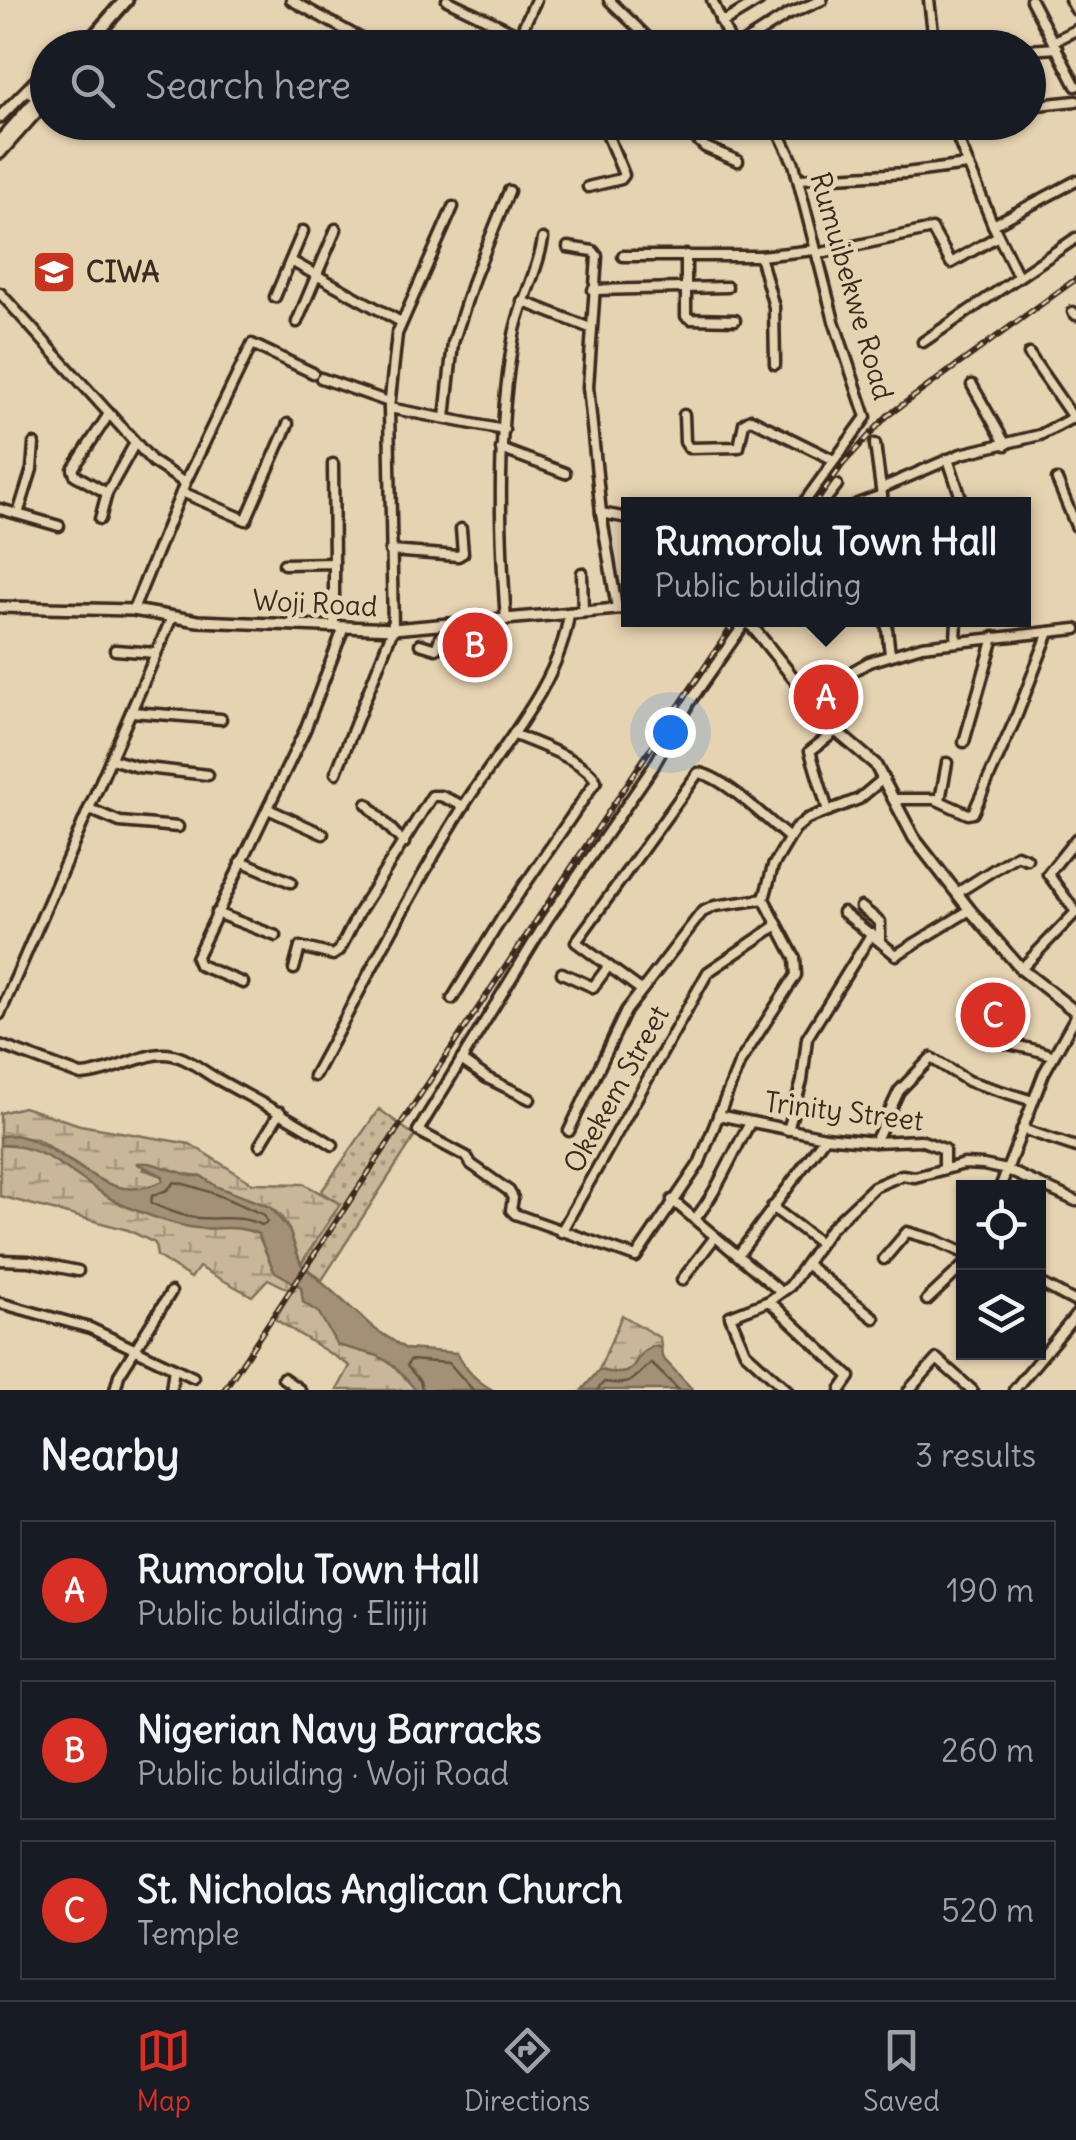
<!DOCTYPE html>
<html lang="en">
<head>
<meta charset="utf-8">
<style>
  :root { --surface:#171b24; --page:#20242c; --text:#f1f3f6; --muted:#9ea1a6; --line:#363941; --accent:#d93025 }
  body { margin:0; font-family:Delius,sans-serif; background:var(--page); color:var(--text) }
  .controls { position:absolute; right:30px; bottom:30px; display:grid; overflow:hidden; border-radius:0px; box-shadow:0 2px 8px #0004 }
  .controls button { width:90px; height:90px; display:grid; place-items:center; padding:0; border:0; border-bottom:2px solid var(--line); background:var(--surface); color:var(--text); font:50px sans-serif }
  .you { position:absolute; left:670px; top:732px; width:35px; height:35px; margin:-25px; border:8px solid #fff; border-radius:50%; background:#1a73e8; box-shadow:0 0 0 15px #1a73e833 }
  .badge { display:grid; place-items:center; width:65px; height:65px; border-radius:50%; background:var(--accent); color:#fff; font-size:32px; font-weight:700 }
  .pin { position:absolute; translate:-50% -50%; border:5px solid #fff; box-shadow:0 2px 10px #0006 }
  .popup { position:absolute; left:621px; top:497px; width:410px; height:130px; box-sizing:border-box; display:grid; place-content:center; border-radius:0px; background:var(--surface); filter:drop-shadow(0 2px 8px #0005); font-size:32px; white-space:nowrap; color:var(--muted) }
  .popup b { font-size:38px; color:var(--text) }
  .popup::after { content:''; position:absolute; left:50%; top:100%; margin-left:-20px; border:20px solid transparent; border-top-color:var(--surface) }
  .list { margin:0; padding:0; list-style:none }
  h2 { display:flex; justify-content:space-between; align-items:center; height:130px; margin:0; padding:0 40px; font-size:42px }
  h2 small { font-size:32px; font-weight:400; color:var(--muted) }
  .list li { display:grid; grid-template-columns:65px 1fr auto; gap:30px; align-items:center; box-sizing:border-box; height:140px; margin:0 20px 20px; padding:0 20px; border:2px solid var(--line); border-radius:0px }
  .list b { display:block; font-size:38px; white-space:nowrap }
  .list p { margin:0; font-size:32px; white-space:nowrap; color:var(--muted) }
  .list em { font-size:32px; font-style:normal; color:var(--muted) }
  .icon { flex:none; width:55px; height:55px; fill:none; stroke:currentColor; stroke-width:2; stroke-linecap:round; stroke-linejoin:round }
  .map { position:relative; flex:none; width:1076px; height:1390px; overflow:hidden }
  .search { position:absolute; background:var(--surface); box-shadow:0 2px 8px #0004; left:30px; right:30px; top:30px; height:110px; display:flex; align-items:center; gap:25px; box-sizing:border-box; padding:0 35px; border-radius:55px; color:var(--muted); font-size:38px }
  .sheet { height:610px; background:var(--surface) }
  nav { display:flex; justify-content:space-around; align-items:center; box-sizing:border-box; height:140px; border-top:2px solid var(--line); background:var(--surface); font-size:28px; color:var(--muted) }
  nav a { display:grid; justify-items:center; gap:5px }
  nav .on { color:var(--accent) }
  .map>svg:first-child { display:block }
  .green { fill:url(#green-dots); stroke:#82705c; stroke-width:2.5 }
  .wetland { fill:url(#wetland-marsh); stroke:#82705c; stroke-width:2.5 }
  .water { fill:#a39077; stroke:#796753; stroke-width:2.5 }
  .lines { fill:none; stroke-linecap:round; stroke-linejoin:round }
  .shore { stroke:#655342; stroke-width:2.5 }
  .minor-casing { stroke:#3b2a1e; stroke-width:15 }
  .major-casing { stroke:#3b2a1e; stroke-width:16 }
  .highway-casing { stroke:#3b2a1e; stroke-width:19 }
  .minor { stroke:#e6d3b1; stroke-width:8 }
  .major { stroke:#e6d3b1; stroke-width:9 }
  .highway { stroke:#e6d3b1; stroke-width:11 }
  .rail-casing { stroke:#3b2a1e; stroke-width:6 }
  .rail { stroke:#e6d3b1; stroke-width:2.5; stroke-dasharray:8; stroke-linecap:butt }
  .labels { text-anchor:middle; stroke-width:9; stroke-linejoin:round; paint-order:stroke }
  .poi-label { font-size:28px; font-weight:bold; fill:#3b2a1e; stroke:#e6d3b1; text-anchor:start }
  .street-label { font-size:28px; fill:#3b2a1e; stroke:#e6d3b1 }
</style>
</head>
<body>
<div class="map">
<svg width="1076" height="1390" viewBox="0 0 1076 1390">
  <defs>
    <pattern id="green-dots" width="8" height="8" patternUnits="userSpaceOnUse" patternTransform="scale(2.5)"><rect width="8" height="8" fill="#cab799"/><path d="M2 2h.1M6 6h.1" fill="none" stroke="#a5957c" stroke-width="1.8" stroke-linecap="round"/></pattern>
    <pattern id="wetland-marsh" width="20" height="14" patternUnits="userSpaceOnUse" patternTransform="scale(2.5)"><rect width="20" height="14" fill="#cab799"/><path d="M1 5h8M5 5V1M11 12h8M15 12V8" fill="none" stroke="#a5957c"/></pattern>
  </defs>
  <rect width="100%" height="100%" fill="#e6d3b1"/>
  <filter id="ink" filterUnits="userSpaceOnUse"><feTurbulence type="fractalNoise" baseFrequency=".01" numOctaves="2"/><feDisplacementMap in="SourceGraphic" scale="20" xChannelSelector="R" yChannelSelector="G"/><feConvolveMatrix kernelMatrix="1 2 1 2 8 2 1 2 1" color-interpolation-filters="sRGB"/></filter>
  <g filter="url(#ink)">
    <path class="green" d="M379 1109 415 1136 322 1280 301 1264 340 1204 321 1192Z"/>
    <g class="wetland">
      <path d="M23 1107 80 1125 190 1144 252 1183 304 1184 340 1204 301 1264 289 1230 281 1216 270 1207 217 1187 201 1176 142 1169 163 1176V1181C147 1189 128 1192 110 1187L37 1139 0 1136V1113Z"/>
      <path d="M0 1145 34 1148 131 1208 199 1228 243 1227 258 1234 274 1271 290 1278 428 1390H337L350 1366 275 1319 292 1291 268 1279 252 1296 199 1267 191 1278 157 1256 155 1243 128 1230 0 1196Z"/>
      <path d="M622 1315 660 1338 661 1348 651 1346C628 1367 636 1379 599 1370Z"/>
    </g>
    <g class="water">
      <path d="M15 1135C74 1148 104 1210 163 1181V1176L136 1163H150L192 1176H201L217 1187 270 1207 289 1230 301 1264 375 1329 406 1349 457 1353C466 1370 476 1381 493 1390H416L393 1365 378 1356 337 1345 319 1313 303 1302 301 1287 274 1271 258 1234C236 1224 220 1230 197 1228 176 1226 150 1216 130 1208 84 1190 52 1143 0 1145V1136Z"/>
      <path d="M655 1346 661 1348 662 1357 693 1390H582L599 1370C647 1382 624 1356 655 1346Z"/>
    </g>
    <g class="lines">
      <g class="shore">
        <path d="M175 1182C205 1188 237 1203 264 1215L267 1222 262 1225C237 1214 225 1220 199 1218 183 1217 165 1209 151 1203L152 1196 167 1190Z"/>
        <path d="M422 1390 420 1381 407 1366 410 1360 449 1363 473 1390"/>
        <path d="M597 1390 604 1382C634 1387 632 1379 651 1363L679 1390"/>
      </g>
      <g class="minor-casing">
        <g id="minor">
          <path d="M291 0 378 48"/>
          <path d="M447 0 546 48"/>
          <path d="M609 0 648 38 650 48"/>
          <path d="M712 0 733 48"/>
          <path d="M929 0 935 48"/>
          <path d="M1031 0 1076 86"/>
          <path d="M1070 0 1076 10"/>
          <path d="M720 20H727L760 0"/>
          <path d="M520 34 536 0"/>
          <path d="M1054 41 1076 30"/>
          <path d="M735 48 787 15 822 0"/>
          <path d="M1028 50 1057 48"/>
          <path d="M1028 106 1076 101"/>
          <path d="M678 122 705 147 738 161"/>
          <path d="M774 122 794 164 834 321 866 417 803 504"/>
          <path d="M951 122 993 225 1018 276"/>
          <path d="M777 127 823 122"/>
          <path d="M799 179 906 173 967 165"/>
          <path d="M588 187 621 179 624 175 602 122"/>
          <path d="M993 225 1076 181"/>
          <path d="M568 247 593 251 597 256 588 387 601 513 617 608"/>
          <path d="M817 254 932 229 951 263 998 236"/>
          <path d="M686 255V316L691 319 735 320"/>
          <path d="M623 256H760L815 250"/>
          <path d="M760 256 774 307 775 364"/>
          <path d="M291 261 401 322"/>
          <path d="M593 290 727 287"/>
          <path d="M0 293 153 462 185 483"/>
          <path d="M275 297 303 231"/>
          <path d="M522 301 590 328"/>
          <path d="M1073 312 1076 315"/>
          <path d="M297 322 336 229"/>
          <path d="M923 342 1076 238"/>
          <path d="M1029 354 1074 419"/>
          <path d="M321 378 389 402"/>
          <path d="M972 385 1006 445"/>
          <path d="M389 408 504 430"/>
          <path d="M684 415 685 442 689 448 739 447 744 423 751 419 834 460"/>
          <path d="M445 418 453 343 474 278 509 191"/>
          <path d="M875 444 883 504"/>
          <path d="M501 449 565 473"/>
          <path d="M948 459 963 504"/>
          <path d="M333 464 334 563"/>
          <path d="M1057 480 1076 526"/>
          <path d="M882 488 961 454 1040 435 1076 416"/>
          <path d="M182 492 246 520 288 424"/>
          <path d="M107 493 75 475 73 469 109 414"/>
          <path d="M822 504 837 485"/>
          <path d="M857 504 882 495"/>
          <path d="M0 509 59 526"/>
          <path d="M601 513 628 518"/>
          <path d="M18 514 32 469 34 444"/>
          <path d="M100 519 107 493 135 443"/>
          <path d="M390 551 458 556 463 553 461 529"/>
          <path d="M284 564 334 563V626"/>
          <path d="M582 573 583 612"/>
          <path d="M133 610 185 483 252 344 313 373"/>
          <path d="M506 620C499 525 497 429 514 335 520 302 538 272 543 239"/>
          <path d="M747 620 689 703 653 767 547 920 418 1131 467 1157 471 1164 509 1191 513 1198 511 1210 515 1214 636 1257 699 1164 740 1062 796 975 795 958 764 899 773 866 795 829 807 819 859 799 884 778"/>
          <path d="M886 620 890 654"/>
          <path d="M956 640 957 620"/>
          <path d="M420 644 436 649 441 635 457 634"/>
          <path d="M115 650 156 653"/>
          <path d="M810 695 869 662 922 646 1076 629"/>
          <path d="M132 712 221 719"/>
          <path d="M964 742 994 637"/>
          <path d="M111 759 138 767 208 775"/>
          <path d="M336 773 393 629 389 408 397 334 453 207"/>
          <path d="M893 799H935L968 814 973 813 1015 720 1049 632"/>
          <path d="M940 800 947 763"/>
          <path d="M367 804 404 843"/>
          <path d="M89 809 120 822 178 827"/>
          <path d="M268 809 323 834"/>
          <path d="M828 811 810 751 836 731"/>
          <path d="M241 861 291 882"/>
          <path d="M957 893 1017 855 1027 859"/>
          <path d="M861 907 880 922V939"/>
          <path d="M843 912 896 955 970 910"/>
          <path d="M1076 912 1048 874 1076 839"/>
          <path d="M216 913 276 936"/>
          <path d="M294 969 300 947 333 955 339 951 359 912 432 796H441L464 806"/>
          <path d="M1021 969 1076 912"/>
          <path d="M562 973 593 987 608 967"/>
          <path d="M243 983 199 965 196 958 305 730 344 627"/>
          <path d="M641 990 576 942 698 773C722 775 767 820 788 837"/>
          <path d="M452 999 502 918 596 781C586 761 537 744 515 735"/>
          <path d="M0 1014 172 617"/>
          <path d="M988 1038C1011 1047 1031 1046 1053 1056"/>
          <path d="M0 1045 81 1075C108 1074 141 1054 163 1054 185 1054 200 1070 219 1080 257 1101 295 1120 333 1145"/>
          <path d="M461 1060 487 1078 530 1099"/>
          <path d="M314 1076C363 986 409 894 463 807 499 750 561 683 569 613"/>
          <path d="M718 1115 825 1137 875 1142 920 1140 944 1149V1169"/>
          <path d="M1022 1129 1076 1147"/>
          <path d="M788 1130 802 1081 807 1038 872 933"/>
          <path d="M569 1131 626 1011 702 912 715 906 764 899"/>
          <path d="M875 1142 899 1091 931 1058 968 1081 1033 1101"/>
          <path d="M260 1145 280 1112"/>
          <path d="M1000 1188 1044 1073 1076 1016"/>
          <path d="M672 1200 781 1292"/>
          <path d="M772 1207 820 1243"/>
          <path d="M695 1219C719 1189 731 1156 750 1123"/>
          <path d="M561 1232 708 972 776 926"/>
          <path d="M739 1254 825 1137"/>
          <path d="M884 1259 907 1232 935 1240 964 1253"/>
          <path d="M0 1260 29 1261 78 1271"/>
          <path d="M807 1265 874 1318"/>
          <path d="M682 1280 715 1237"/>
          <path d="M1038 1282 1076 1302"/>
          <path d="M927 1300 964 1265"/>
          <path d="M769 1301 850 1377 841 1390"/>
          <path d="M0 1303 90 1328 193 1377"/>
          <path d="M283 1378 300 1390"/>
          <path d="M115 1390 119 1375 171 1292"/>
          <path d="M171 1390 174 1368"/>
          <path d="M787 1390 745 1352 730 1316 769 1301 790 1286 830 1229 874 1187 902 1175 915 1177 964 1164 983 1165 1007 1170 1076 1201"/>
          <path d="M909 1390 937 1359 972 1390"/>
          <path d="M1014 1390 1076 1315"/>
        </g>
      </g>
      <g class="major-casing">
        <g id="major">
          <path d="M72 48 79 42"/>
          <path d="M0 117 48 68"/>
          <path d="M0 153 48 99"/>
          <path d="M0 607 133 610 198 621 393 629 628 608"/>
          <path d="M747 620 836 731 875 764 914 838 970 910 1021 969 1076 1012"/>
        </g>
      </g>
      <g class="highway-casing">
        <g id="highway">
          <path d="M84 48 126 0"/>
          <path d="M33 93 48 77"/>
          <path d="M0 142 48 88"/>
        </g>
      </g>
      <use href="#minor" class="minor"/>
      <use href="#major" class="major"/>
      <use href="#highway" class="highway"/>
      <g class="rail-casing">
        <g id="rail">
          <path d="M815 504 843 464 887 416 1076 279"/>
          <path d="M224 1390 736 620"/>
        </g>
      </g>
      <use href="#rail" class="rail"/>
    </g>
  </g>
  <defs>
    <g id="university-square" transform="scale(2.25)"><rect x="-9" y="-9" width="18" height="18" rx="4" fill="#c8321e" stroke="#e6d3b1"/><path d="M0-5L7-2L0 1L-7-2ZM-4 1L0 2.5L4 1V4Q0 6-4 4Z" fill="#fff"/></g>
  </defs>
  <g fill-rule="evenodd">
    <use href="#university-square" x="54" y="272"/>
  </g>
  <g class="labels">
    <g class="poi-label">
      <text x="86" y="282">CIWA</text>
    </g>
    <g class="street-label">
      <text transform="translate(852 286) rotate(74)" y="10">Rumuibekwe Road</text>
      <text transform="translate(315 603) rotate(3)" y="10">Woji Road</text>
      <text transform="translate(616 1089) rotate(-61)" y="10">Okekem Street</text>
      <text transform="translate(844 1111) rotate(7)" y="10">Trinity Street</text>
    </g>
  </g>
</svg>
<div class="controls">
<button><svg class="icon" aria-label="locate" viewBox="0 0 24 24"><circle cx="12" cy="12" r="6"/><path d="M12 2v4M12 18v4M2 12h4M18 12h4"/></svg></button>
<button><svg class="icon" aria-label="layers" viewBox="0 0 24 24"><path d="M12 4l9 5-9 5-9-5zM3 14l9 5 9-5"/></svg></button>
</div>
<div class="you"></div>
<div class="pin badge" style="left:826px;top:697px">A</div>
<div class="popup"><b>Rumorolu Town Hall</b>Public building</div>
<div class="pin badge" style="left:475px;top:645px">B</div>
<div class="pin badge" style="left:993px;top:1015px">C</div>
<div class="search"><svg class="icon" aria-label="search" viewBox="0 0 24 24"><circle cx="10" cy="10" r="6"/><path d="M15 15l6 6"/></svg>Search here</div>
</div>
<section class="sheet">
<h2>Nearby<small>3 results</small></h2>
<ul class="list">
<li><span class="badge">A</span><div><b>Rumorolu Town Hall</b><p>Public building · Elijiji</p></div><em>190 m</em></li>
<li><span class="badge">B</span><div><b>Nigerian Navy Barracks</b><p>Public building · Woji Road</p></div><em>260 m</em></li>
<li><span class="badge">C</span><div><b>St. Nicholas Anglican Church</b><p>Temple</p></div><em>520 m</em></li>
</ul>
</section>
<nav>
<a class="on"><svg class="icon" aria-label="map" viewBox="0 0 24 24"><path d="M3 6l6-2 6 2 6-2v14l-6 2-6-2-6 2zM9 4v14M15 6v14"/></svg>Map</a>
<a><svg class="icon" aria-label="directions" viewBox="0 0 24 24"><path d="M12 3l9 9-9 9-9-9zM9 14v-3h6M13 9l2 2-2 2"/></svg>Directions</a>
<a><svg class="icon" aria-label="saved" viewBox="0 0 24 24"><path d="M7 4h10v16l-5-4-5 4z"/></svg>Saved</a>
</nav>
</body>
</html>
